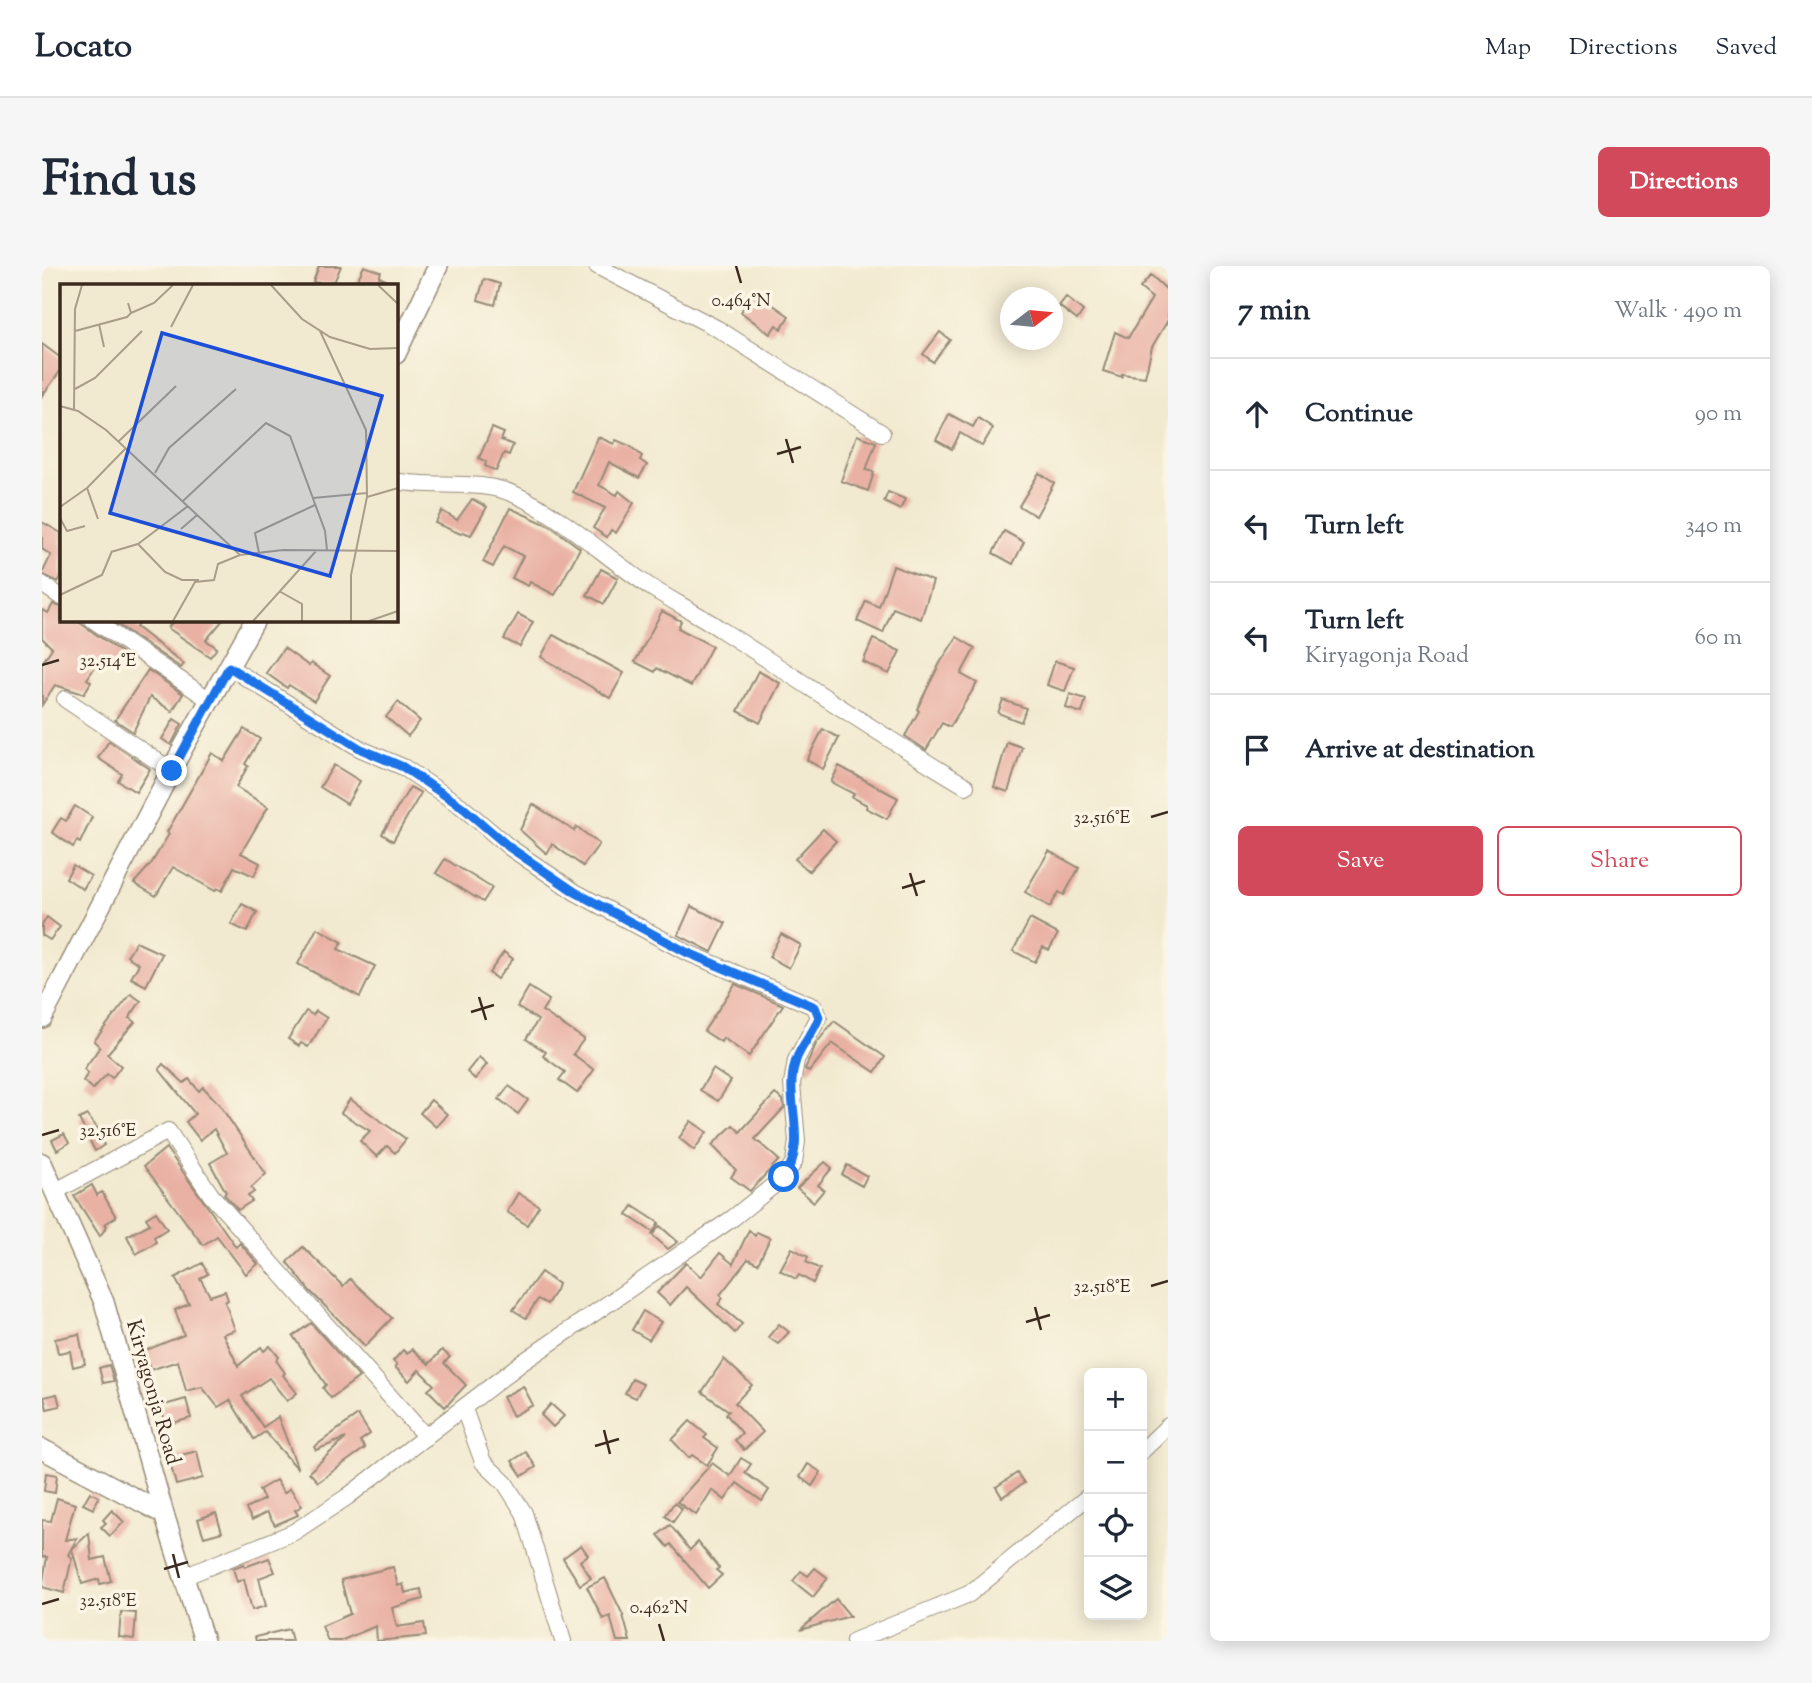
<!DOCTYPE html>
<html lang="en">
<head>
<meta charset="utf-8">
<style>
  :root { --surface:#fff; --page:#f6f6f7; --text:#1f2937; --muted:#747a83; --line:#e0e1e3; --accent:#d1495b }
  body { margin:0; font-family:"Sorts Mill Goudy",serif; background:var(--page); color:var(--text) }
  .controls { position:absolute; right:21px; bottom:21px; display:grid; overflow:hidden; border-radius:10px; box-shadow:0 4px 18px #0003 }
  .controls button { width:63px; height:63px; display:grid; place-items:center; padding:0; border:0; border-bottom:2px solid var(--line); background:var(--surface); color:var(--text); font:35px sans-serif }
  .compass { position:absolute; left:958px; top:21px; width:63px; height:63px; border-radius:50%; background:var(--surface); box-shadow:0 4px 18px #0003; rotate:74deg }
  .stop { position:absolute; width:21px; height:21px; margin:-16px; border:5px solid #1a73e8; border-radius:50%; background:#fff }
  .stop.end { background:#1a73e8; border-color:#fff; box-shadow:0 2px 7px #0008 }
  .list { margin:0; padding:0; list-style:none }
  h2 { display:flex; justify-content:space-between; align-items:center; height:91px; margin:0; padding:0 28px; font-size:30px }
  h2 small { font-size:23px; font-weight:400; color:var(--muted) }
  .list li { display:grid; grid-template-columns:46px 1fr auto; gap:21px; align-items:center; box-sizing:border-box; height:112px; padding:0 28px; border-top:2px solid var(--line) }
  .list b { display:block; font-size:26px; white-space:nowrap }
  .list p { margin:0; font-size:23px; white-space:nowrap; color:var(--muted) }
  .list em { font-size:23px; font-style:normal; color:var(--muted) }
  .actions { display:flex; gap:14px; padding:21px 28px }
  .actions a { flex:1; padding:16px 0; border:2px solid var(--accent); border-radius:10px; text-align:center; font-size:24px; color:var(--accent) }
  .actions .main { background:var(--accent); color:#fff }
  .icon { flex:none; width:38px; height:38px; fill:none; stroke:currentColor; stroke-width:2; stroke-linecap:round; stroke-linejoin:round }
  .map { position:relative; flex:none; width:1126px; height:1375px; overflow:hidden; border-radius:10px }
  header { display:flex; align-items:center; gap:42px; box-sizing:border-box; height:98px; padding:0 35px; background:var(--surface); border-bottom:2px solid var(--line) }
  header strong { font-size:33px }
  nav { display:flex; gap:38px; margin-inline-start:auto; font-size:24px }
  .intro { display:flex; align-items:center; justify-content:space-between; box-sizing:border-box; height:168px; padding:0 42px }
  h1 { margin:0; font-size:49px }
  .button { padding:18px 32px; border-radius:10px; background:var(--accent); color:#fff; font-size:24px; font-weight:700 }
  main { display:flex; gap:42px; padding:0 42px }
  aside { flex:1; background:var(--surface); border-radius:10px; box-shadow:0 4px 18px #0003 }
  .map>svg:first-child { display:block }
  .building { fill:#e9b1a4 }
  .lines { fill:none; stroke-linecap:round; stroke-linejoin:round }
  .minor-casing { stroke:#968a77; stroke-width:18 }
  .tertiary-casing { stroke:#968a77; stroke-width:22 }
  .minor { stroke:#fff; stroke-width:16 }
  .tertiary { stroke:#fff; stroke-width:19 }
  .route { stroke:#1a73e8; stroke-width:9 }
  .ticks { fill:none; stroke:#3b2a1e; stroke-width:2.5 }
  .labels { text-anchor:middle; stroke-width:7; stroke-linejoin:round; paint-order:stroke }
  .street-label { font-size:21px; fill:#3b2a1e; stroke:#fcf5e5 }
  .inset-road { fill:none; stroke:#a99d89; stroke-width:2 }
  .view { fill:#1d4ed8; fill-opacity:0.15; stroke:#1d4ed8; stroke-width:3.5 }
  .inset-edge { fill:none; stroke:#3b2a1e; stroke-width:3.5 }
  .ticks-label { font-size:18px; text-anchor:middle; fill:#3b2a1e; stroke:#fcf5e5; stroke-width:7; stroke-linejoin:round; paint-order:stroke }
</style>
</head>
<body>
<header>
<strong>Locato</strong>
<nav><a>Map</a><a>Directions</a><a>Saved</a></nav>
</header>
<div class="intro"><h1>Find us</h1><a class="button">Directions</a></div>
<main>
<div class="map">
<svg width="1126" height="1375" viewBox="0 0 1126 1375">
  <rect width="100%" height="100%" fill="#fcf5e5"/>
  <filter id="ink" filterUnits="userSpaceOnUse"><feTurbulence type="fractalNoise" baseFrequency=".0143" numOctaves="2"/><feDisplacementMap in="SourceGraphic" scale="14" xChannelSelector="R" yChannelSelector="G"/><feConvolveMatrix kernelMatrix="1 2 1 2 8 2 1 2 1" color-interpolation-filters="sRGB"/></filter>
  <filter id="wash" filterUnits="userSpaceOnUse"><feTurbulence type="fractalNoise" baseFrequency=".00686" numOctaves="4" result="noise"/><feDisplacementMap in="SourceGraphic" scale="28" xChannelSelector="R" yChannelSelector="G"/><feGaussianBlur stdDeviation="1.57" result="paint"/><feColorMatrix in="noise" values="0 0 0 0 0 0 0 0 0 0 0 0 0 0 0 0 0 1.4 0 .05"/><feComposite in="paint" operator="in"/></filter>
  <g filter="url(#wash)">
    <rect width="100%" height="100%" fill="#f2ead0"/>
    <g id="blocks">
      <g class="building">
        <path d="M277 0H299L291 19 271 16Z"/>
        <path d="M322 0 339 6 337 11 355 19H313Z"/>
        <path d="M1109 9 1126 25V54L1110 81 1103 111 1080 108V111L1061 105 1073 66 1086 72 1110 32 1098 22Z"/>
        <path d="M442 13 458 18 453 39 436 34Z"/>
        <path d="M711 25 747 50 739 63 734 59 728 68 699 46Z"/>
        <path d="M1024 31 1041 45 1035 54 1017 40Z"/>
        <path d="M898 66 908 74 891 96 881 88Z"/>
        <path d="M0 78 19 92V104L0 130Z"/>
        <path d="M907 148 931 161 936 152 951 162 940 180 918 167 910 183 894 174Z"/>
        <path d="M450 162 462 167 459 174 471 179 467 189 462 187 454 205 443 200 444 196 437 192Z"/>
        <path d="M815 169 834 176 824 204 832 206 826 225 799 215Z"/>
        <path d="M556 171 572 178 574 174 588 180 600 190 598 194 605 199 597 212 567 196 557 219 575 229 577 225 592 237 574 267 569 264 565 271 551 262 563 242 531 226Z"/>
        <path d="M997 207 1012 217 994 250 977 240Z"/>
        <path d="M846 226 863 233 858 244 842 236Z"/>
        <path d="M430 233 445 241 429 269 421 266 419 268 393 257 400 245 415 254Z"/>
        <path d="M468 242 508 260 538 282 513 329 488 316 486 320 470 312 481 290 462 280 451 301 441 296Z"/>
        <path d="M0 256 19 267V311L16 316 0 308 9 289 0 283Z"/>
        <path d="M962 265 982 276 971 298 951 287Z"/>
        <path d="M851 300 891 315 879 353 851 342 841 367 815 355 824 335 837 341Z"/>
        <path d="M559 303 576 312 562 338 545 329Z"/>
        <path d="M11 338 19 341V354H34L80 387 70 403 57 395 45 413 49 416 42 428 13 419 0 439V397L10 382 0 372V344L6 347Z"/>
        <path d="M620 345 639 355 636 362 670 380 649 420 615 402 613 406 593 396Z"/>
        <path d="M476 348 491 356 478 381 462 373Z"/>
        <path d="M69 354H99L94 361 142 398 139 402Z"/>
        <path d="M132 354H181L164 374 175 382 168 391 126 362Z"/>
        <path d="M511 369 582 407 568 432 499 391Z"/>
        <path d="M915 371 933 382 919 408 935 417 908 461 900 457 884 484 863 470 877 445 875 443 898 397Z"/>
        <path d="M831 373 858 385 847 408 821 396Z"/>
        <path d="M242 382 267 400 269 397 288 410 272 435 247 419 245 422 224 407Z"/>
        <path d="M1013 395 1032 401 1023 425 1005 419Z"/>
        <path d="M106 404 141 428 130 445 108 431 91 466 73 454Z"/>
        <path d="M716 405 738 417 718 457 696 445Z"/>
        <path d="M1028 428 1044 433 1040 447 1024 442Z"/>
        <path d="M961 434 984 442 979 456 956 447Z"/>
        <path d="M356 436 378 455 366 470 344 451Z"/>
        <path d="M132 453 140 458 129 479 120 473Z"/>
        <path d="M202 463 218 473 203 498 206 500 194 521 226 541 199 587 218 597 212 610 192 601 180 625 175 622 173 625 131 601 114 630 92 617 109 598 127 568 125 566 170 487 182 495Z"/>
        <path d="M781 463 797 472 781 503 765 494Z"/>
        <path d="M67 475 108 503 94 526 76 515 80 508 56 492Z"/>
        <path d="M965 476 980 481 966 526 952 521Z"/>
        <path d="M292 499 318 515 305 538 278 521Z"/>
        <path d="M797 500 856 532 845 553 824 542 825 539 810 531 812 528 789 516Z"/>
        <path d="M368 521 379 527 351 575 340 568Z"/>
        <path d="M491 538 532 565 535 561 557 578 541 600 510 578 505 588 478 564Z"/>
        <path d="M33 540 50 551 38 577 35 575 31 581 10 566 19 552 24 555Z"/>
        <path d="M781 563 794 575 767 605 753 593Z"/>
        <path d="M1007 585 1037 602 1022 629 1017 626 1008 641 983 626Z"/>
        <path d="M403 593 450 622 441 636 394 607Z"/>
        <path d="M31 599 49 610 41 623 24 612Z"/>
        <path d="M200 638 215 646 205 666 189 658Z"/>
        <path d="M649 640 684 657 670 686 636 669Z"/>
        <path d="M5 651 18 661 8 674 0 669V659Z"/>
        <path d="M988 653 1016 668 1007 684 1001 681 993 696 971 685Z"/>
        <path d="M275 662 300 676 296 683 333 700 318 731 256 698Z"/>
        <path d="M739 668 759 679 747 702 727 691Z"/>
        <path d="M94 676 120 688 104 720 89 712 97 698 85 690Z"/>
        <path d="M462 686 471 693 455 713 447 707Z"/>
        <path d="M693 718 741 739 707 790 681 772 679 776 662 765Z"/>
        <path d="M487 721 507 734 500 745 542 773 531 788 552 804 535 827 517 814 523 806 501 790 504 786 484 773 496 754 475 741Z"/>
        <path d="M89 728 99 735 87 752 93 756 65 788 79 800 70 812 65 808 51 823 41 815 46 807 42 803 58 781 52 775Z"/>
        <path d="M264 745 271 749 274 745 285 752 266 781 259 777 257 780 246 773Z"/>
        <path d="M792 755 843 791 833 806 790 777 767 806 763 803 774 778Z"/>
        <path d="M437 791 445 798 433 813 425 806Z"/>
        <path d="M121 798 142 817 147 813 157 825 161 821 177 838 224 908 209 922 212 926 206 930 210 935 196 944 182 928 184 926 168 897 185 887 172 863 158 874 144 856 153 848 117 803Z"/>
        <path d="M671 803 689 815 676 835 658 824Z"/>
        <path d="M467 820 486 834 476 848 457 833Z"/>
        <path d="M733 828 741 834 742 842 713 873 737 894 708 925 689 911 694 904 670 879 691 859 698 866Z"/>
        <path d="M308 833 364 873 353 887 345 880 335 891 318 875 328 865 299 847Z"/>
        <path d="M389 834 405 848 394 861 378 847Z"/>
        <path d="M45 849 61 869 58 871 62 879 53 885 37 853Z"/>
        <path d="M649 855 665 866 652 884 637 872Z"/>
        <path d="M22 868 27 877 15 884 10 874Z"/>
        <path d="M124 882 194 981 198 977 216 998 204 1008 175 970 161 979 102 900Z"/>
        <path d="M783 896 790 902 776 919 782 924 772 936 755 922Z"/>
        <path d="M805 899 825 910 820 920 800 909Z"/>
        <path d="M50 919 55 929 60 926 74 951 63 958 65 960 58 970 32 930Z"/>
        <path d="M476 927 497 940 485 959 465 946Z"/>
        <path d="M591 940 617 957 611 966 585 949Z"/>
        <path d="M114 946 125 963 112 971 114 976 94 988 85 970 108 958 104 952Z"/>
        <path d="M618 960 636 976 626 983 610 969Z"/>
        <path d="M707 964 713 970 715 966 728 972 716 998 706 993 678 1029 681 1032 676 1038 700 1058 693 1067 644 1021 628 1039 615 1027 644 997 659 1011 678 987 691 998Z"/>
        <path d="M261 981 301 1020 308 1013 350 1052 323 1080 268 1025 245 996Z"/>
        <path d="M750 982 766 991 764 996 778 1003 771 1017 757 1009 754 1013 738 1004Z"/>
        <path d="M160 997 166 1008 158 1012 168 1030 183 1025 186 1034 183 1036 193 1064 181 1068 196 1100 219 1081 222 1085 228 1080 237 1091 234 1094 243 1107 241 1109 255 1127 245 1135 227 1112 200 1130 221 1161 236 1151 256 1203 223 1166 212 1173 188 1134 176 1141 160 1121 144 1125 136 1095 108 1104 102 1085 142 1069 133 1044 147 1038 133 1012Z"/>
        <path d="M499 1006 516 1018 514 1024 505 1038 496 1033 484 1052 471 1044Z"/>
        <path d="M601 1045 619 1056 607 1074 590 1064Z"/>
        <path d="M269 1057 317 1111 289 1132 281 1122 284 1119 251 1070Z"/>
        <path d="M737 1058 747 1066 736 1078 726 1071Z"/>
        <path d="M37 1068 43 1098 31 1101 28 1085 16 1087 13 1073Z"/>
        <path d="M370 1083 387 1098 400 1084 408 1091 402 1097 424 1119 403 1141 386 1124 392 1119 377 1104 367 1115 353 1101 355 1099 351 1095 361 1084 365 1088Z"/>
        <path d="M682 1093 710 1119 693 1137 721 1166 702 1184 693 1174 700 1167 684 1148 687 1145 660 1126Z"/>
        <path d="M67 1099 72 1115 61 1117 57 1102Z"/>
        <path d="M590 1113 601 1118 594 1132 583 1127Z"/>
        <path d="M481 1120 491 1139 471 1150 461 1131Z"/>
        <path d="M15 1128 18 1140 5 1143 2 1131Z"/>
        <path d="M144 1133 149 1152 124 1159 119 1140Z"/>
        <path d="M509 1138 522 1150 511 1161 499 1149Z"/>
        <path d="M316 1149 328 1168 318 1175 323 1182 276 1216 267 1206 304 1172 274 1184 272 1181Z"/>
        <path d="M648 1155 665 1169 662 1172 676 1182 665 1199 650 1189 647 1192 630 1174Z"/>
        <path d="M155 1185 161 1212 134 1219 127 1192Z"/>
        <path d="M484 1186 494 1201 480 1210 470 1195Z"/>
        <path d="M699 1192 709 1198 703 1207 727 1224 720 1235 695 1217 683 1234 670 1224 654 1249 635 1236 670 1197 688 1210Z"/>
        <path d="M766 1198 779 1206 770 1220 758 1211Z"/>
        <path d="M4 1207 15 1209 13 1227 2 1225Z"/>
        <path d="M975 1207 982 1217 960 1231 954 1221Z"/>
        <path d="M234 1214 242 1227 248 1222 260 1240 253 1244 256 1249 233 1259 225 1246 210 1254 204 1243 222 1233 217 1224Z"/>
        <path d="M48 1226 57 1231 51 1243 41 1238Z"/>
        <path d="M15 1232 33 1238 23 1274 35 1272 26 1289 30 1292 22 1327 0 1321 5 1291H0V1254L9 1255Z"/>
        <path d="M632 1237 640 1243 631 1256 623 1250Z"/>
        <path d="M70 1244 82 1256 68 1270 59 1261 64 1257 61 1254Z"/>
        <path d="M174 1247 180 1266 162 1271 156 1253Z"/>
        <path d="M628 1259 648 1284 656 1276 677 1302 674 1304 680 1309 666 1322 629 1278 626 1281 616 1269Z"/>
        <path d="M47 1267 50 1294 63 1291 69 1315 58 1318 57 1313 40 1318 30 1283Z"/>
        <path d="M539 1279 546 1289 538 1295 549 1312 538 1319 521 1292Z"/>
        <path d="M227 1292 233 1306 217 1312 224 1340 210 1344 202 1313 195 1316 191 1302 202 1298 203 1301Z"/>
        <path d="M351 1301 356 1320 361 1318 363 1327 379 1323 381 1333 350 1342 355 1361 382 1357 384 1370 335 1375 334 1360 298 1375H286L280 1360 308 1348 299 1314Z"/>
        <path d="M773 1302 786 1312 771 1331 751 1315 759 1305 766 1310Z"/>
        <path d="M563 1312 581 1349 588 1375H575L568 1350 561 1353 545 1321Z"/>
        <path d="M794 1333 808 1350 758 1364Z"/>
        <path d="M79 1346 94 1347 92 1373 77 1371Z"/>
        <path d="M247 1363 250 1375H214L213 1371Z"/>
      </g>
    </g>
  </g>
  <g filter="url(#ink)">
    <use href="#blocks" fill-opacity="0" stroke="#968a77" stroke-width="2"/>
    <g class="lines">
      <g class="minor-casing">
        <g id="minor">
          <path d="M555 0 676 63 840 167"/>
          <path d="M354 215C392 223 437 212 474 229 524 252 564 292 610 322 632 336 656 348 678 363 760 415 840 471 924 520"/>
          <path d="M0 318 19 331"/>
          <path d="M51 354 169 435"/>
          <path d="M23 433 130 505"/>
          <path d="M12 926 126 865 169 929 384 1171"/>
          <path d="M422 1143 441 1196 463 1217 482 1247 521 1375"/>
          <path d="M1100 1185 1126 1160"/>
          <path d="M144 1310 252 1266 305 1231 478 1098 691 952 742 911 752 896 755 875 750 818 754 794 777 751 773 741 644 686 533 626 467 581 419 540 361 501 319 483 187 401"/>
          <path d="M812 1375 927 1328 1047 1230"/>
        </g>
      </g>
      <g class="tertiary-casing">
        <g id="tertiary">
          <path d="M354 88 396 0"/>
          <path d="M0 752 141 482 213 354"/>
          <path d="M0 897 62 1036 122 1248 162 1375"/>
          <path d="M0 1183 122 1248"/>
        </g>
      </g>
      <use href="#minor" class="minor"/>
      <use href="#tertiary" class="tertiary"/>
    </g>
  </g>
  <g class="lines" filter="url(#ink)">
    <path class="route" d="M130 505 187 401 319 483 361 501 419 540 467 581 533 626 644 686 773 741 777 751C772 767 759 779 754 794 740 834 768 873 742 911"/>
  </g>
  <path class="ticks" d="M694 0 699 17M744 173 751 197M735 188 759 181M0 399 17 394M1109 551 1126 546M868 607 875 630M860 622 883 615M437 731 444 754M429 746 452 739M0 869 17 864M1109 1020 1126 1015M993 1041 999 1064M984 1056 1008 1049M562 1164 568 1188M553 1180 577 1173M131 1288 137 1312M122 1303 146 1296M0 1338 17 1333M617 1358 622 1375"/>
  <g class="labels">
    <g class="street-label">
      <text transform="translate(112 1126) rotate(74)" y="7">Kiryagonja Road</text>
    </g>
  </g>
  <g transform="translate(18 18)">
    <rect width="338" height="338" fill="#f2ead0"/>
    <path class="inset-road" d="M211 1 242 35 270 53 310 65 338 64M318 1 338 20M71 29 94 19 113 1M39 40 44 63M111 43 133 1M15 47 67 33 71 29 68 19M260 47 306 146 307 213 291 291V337M15 105 35 94 82 47M0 122 18 127 46 146 180 271 223 266 338 267M14 125 15 25 22 1M59 157 116 102M95 189 109 164 176 105M307 213 338 204M253 214 307 209M123 217 206 139 230 152 265 247 267 266M0 223 27 204M0 234 7 247 25 242M38 235 27 204 66 164M121 245 137 231M78 260 128 222M51 268 78 260 105 288 122 296H139M199 269 195 249 255 221M219 307 242 320V337M0 311 42 291 52 267M113 337 135 298 154 296 158 280 180 271M193 337 256 267M309 337 338 327"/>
    <path class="view" d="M102 49 322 112 270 292 50 229Z"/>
    <rect width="338" height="338" class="inset-edge"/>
  </g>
  <g class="ticks-label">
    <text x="699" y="40">0.464°N</text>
    <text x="66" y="400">32.514°E</text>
    <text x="1060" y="557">32.516°E</text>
    <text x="66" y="870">32.516°E</text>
    <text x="1060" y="1026">32.518°E</text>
    <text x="66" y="1340">32.518°E</text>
    <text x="617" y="1347">0.462°N</text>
  </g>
</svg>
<div class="controls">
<button>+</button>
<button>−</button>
<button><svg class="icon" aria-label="locate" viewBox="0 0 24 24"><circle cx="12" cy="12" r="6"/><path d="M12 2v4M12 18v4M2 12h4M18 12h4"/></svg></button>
<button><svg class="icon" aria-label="layers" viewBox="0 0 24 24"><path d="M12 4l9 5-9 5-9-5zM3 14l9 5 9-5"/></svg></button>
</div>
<svg class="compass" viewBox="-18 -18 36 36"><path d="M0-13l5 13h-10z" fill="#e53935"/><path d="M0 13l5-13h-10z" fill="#747a83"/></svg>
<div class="stop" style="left:742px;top:911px"></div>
<div class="stop end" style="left:130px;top:505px"></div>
</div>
<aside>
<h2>7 min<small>Walk · 490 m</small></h2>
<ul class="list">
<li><svg class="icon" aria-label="ahead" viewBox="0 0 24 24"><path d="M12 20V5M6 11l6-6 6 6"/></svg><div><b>Continue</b></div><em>90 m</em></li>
<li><svg class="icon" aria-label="left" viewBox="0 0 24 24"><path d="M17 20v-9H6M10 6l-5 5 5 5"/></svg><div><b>Turn left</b></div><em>340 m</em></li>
<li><svg class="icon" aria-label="left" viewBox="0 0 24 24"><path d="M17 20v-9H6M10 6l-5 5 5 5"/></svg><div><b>Turn left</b><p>Kiryagonja Road</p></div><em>60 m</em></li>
<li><svg class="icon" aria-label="arrive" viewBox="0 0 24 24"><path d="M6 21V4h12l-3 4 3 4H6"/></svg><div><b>Arrive at destination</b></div></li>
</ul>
<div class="actions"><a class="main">Save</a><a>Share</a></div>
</aside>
</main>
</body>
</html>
